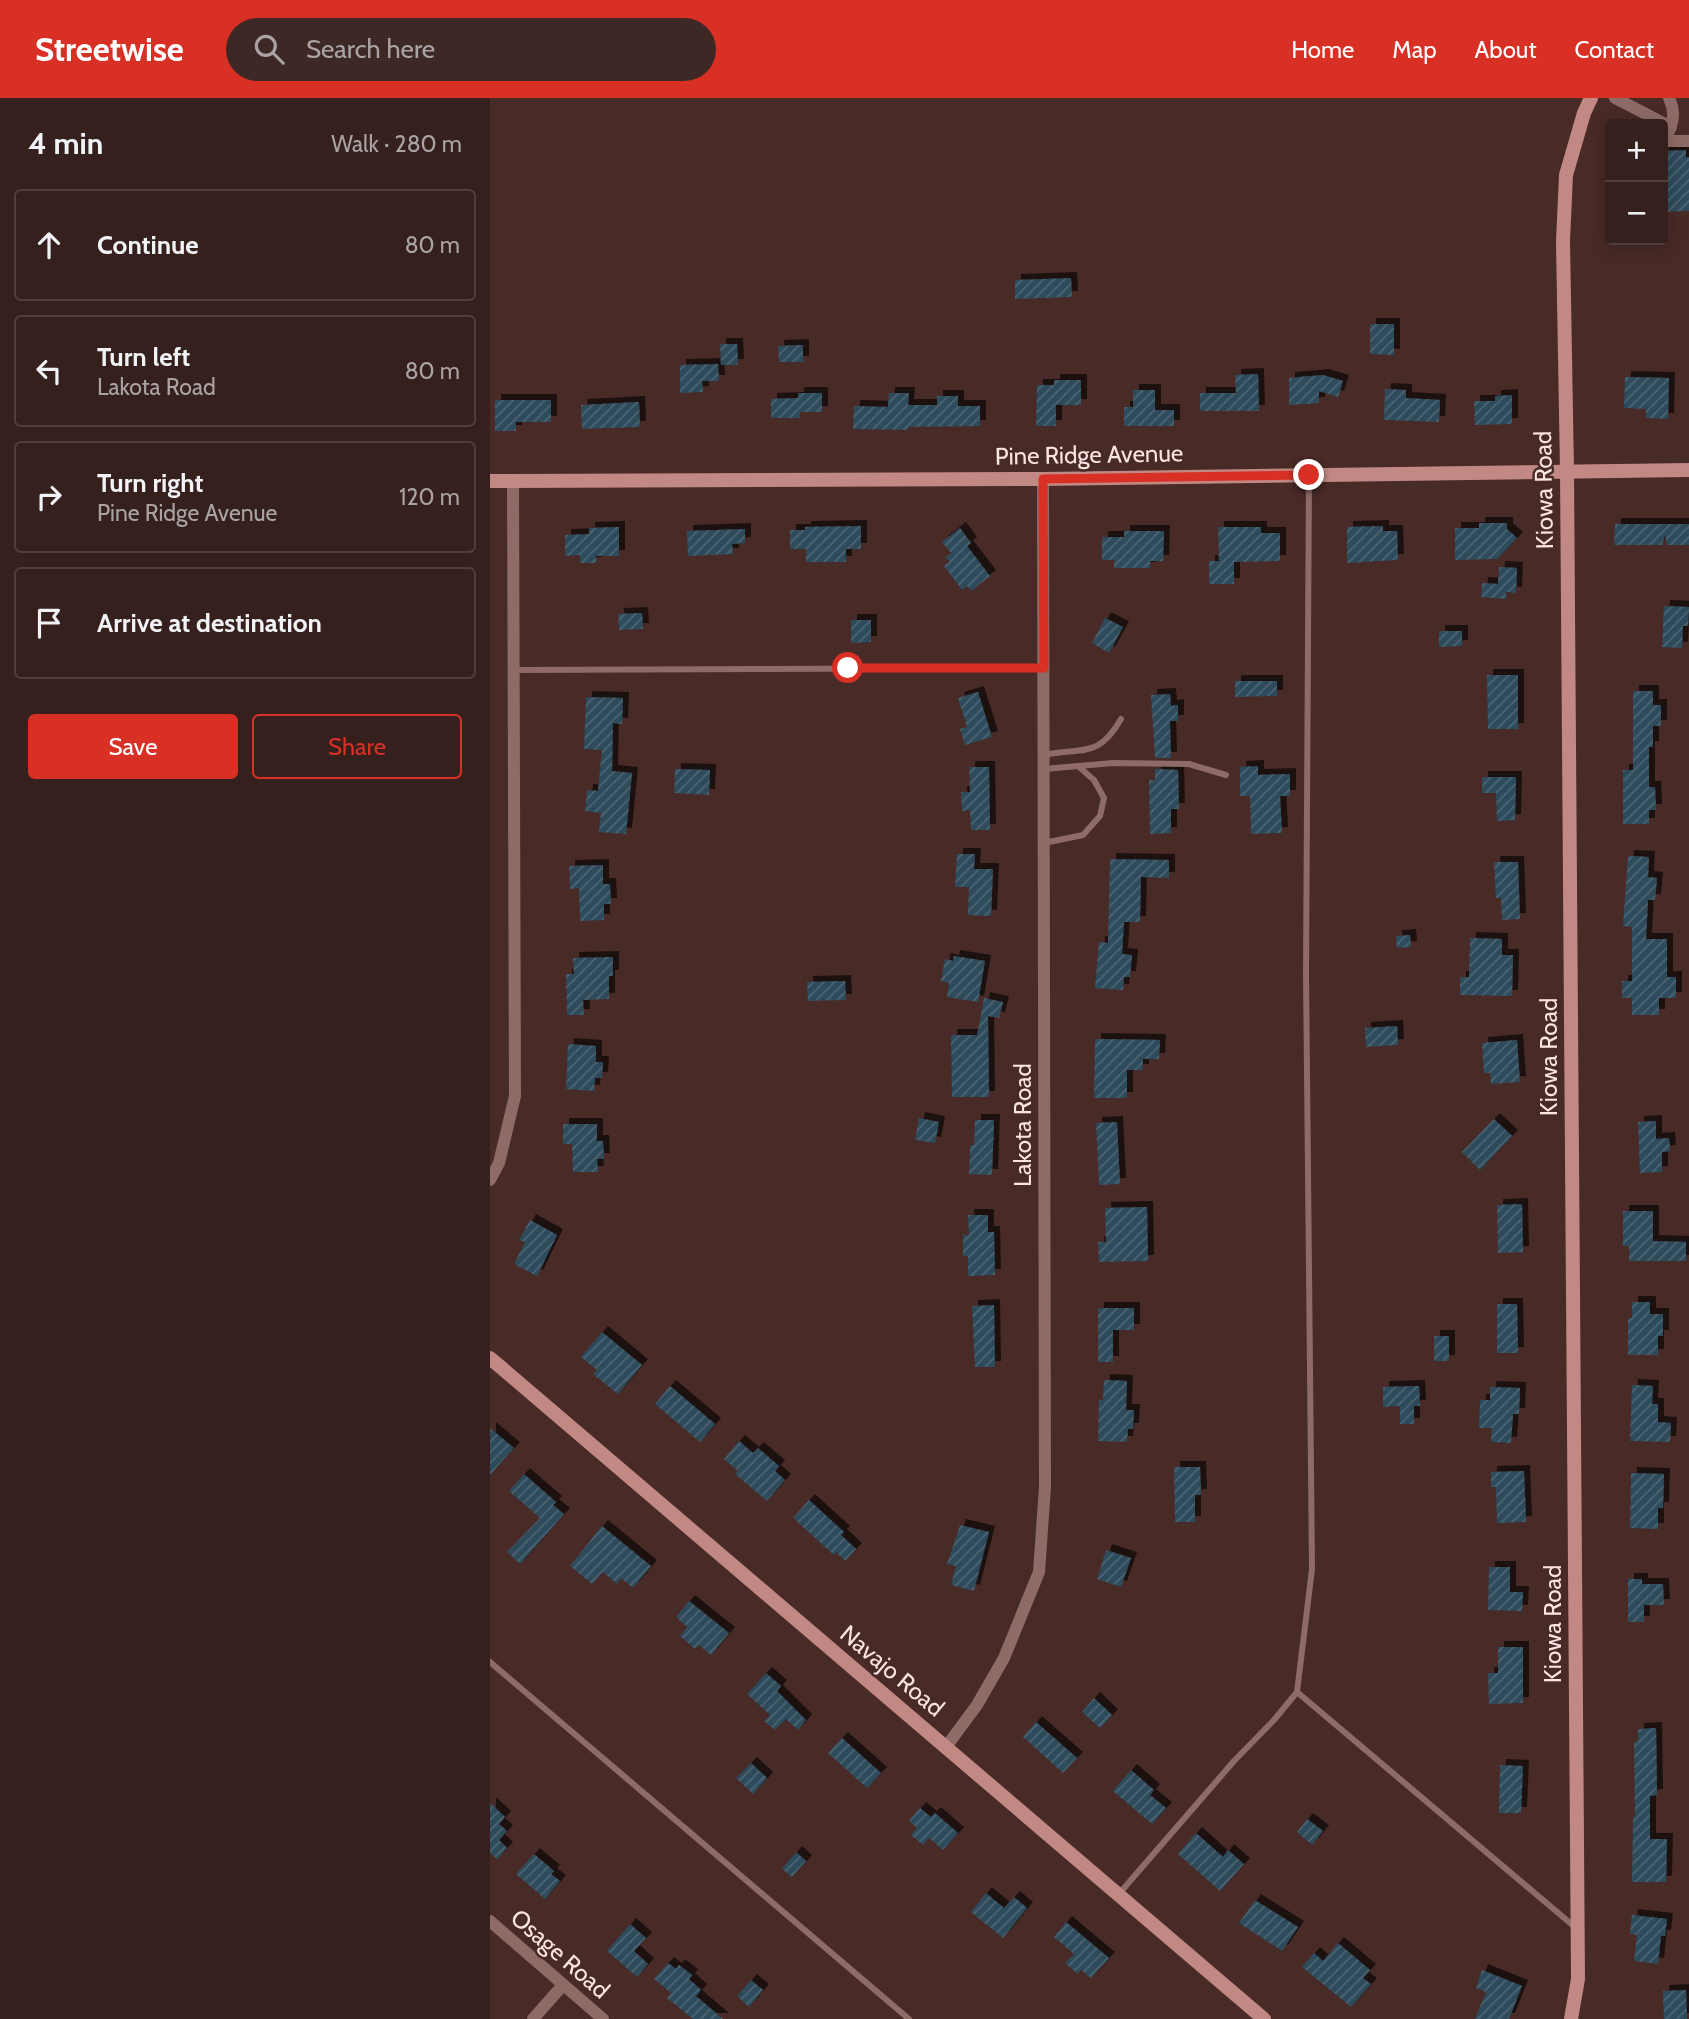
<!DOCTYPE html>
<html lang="en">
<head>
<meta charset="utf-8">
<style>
  :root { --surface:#36201d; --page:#3d2826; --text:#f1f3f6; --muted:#aaa3a4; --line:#503e3b; --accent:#d93025 }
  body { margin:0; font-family:Cabin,sans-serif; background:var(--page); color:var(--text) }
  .controls { position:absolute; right:21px; top:21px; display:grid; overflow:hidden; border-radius:7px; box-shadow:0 4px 18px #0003 }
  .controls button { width:63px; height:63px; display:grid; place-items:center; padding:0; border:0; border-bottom:2px solid var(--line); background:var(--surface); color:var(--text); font:35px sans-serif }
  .stop { position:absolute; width:21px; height:21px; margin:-16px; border:5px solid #d93025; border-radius:50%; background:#fff }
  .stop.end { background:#d93025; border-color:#fff; box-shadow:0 2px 7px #0008 }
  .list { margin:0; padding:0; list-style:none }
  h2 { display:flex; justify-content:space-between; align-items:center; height:91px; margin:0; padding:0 28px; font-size:30px }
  h2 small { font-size:23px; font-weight:400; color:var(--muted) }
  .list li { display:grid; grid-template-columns:46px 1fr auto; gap:21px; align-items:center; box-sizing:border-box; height:112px; margin:0 14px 14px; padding:0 14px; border:2px solid var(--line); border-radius:7px }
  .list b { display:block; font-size:26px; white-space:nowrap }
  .list p { margin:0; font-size:23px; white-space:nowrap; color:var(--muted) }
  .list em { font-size:23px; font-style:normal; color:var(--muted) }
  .actions { display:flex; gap:14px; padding:21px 28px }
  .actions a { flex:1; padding:16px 0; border:2px solid var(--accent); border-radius:7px; text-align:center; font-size:24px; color:var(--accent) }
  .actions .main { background:var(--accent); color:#fff }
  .icon { flex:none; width:38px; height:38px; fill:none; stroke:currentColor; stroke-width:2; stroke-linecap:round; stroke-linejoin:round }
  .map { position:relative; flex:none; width:1199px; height:1921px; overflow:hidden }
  header { display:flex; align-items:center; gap:42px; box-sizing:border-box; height:98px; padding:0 35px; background:var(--accent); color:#fff }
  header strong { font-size:33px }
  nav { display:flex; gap:38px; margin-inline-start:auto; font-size:24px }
  .search { width:490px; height:63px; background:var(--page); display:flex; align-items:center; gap:18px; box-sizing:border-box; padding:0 24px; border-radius:38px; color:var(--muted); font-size:26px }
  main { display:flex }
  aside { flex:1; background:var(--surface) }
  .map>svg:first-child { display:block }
  .building { fill:url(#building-hatch); filter:url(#shadow) }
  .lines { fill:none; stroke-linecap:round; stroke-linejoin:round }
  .lane { stroke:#8f6b67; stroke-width:6 }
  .street { stroke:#8f6b67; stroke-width:12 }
  .secondary { stroke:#c28984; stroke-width:14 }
  .route { stroke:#d93025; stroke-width:9 }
  .labels { text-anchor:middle; stroke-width:5; stroke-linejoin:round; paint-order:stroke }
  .street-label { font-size:24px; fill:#fae5e3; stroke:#482a27 }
</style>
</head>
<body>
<header>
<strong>Streetwise</strong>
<div class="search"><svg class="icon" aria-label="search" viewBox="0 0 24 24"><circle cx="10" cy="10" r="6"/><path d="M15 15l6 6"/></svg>Search here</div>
<nav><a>Home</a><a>Map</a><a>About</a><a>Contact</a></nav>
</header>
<main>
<aside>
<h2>4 min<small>Walk · 280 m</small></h2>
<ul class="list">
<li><svg class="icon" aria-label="ahead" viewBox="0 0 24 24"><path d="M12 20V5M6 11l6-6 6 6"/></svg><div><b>Continue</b></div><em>80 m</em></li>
<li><svg class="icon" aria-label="left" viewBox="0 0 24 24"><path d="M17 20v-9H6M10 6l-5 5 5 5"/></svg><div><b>Turn left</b><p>Lakota Road</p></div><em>80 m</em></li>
<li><svg class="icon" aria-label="right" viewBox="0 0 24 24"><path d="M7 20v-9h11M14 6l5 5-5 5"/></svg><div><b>Turn right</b><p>Pine Ridge Avenue</p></div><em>120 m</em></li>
<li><svg class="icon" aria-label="arrive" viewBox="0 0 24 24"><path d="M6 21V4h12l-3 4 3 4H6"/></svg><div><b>Arrive at destination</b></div></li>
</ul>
<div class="actions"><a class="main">Save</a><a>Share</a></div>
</aside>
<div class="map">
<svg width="1199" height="1921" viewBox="0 0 1199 1921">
  <defs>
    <pattern id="building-hatch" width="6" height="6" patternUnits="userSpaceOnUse" patternTransform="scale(1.75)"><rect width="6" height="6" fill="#2e4b5c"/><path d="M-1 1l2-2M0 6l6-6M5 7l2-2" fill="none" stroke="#4d6573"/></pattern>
    <filter id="shadow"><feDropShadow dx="6" dy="-6" stdDeviation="0" flood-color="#0009"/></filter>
  </defs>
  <rect width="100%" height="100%" fill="#482a27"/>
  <g class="building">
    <path d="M1196 52V59H1199V113L1173 114V53Z"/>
    <path d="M581 180 582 199 525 201V182Z"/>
    <path d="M880 226H904V257L880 256Z"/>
    <path d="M230 246H247L248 267H231Z"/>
    <path d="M313 247V264H289L288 248Z"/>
    <path d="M228 266 229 283H212L213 294 190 295V267Z"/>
    <path d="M768 276 769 313H710V295H746L745 277Z"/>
    <path d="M833 277 853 283 848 299 829 293V305L799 307V280Z"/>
    <path d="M1135 279 1179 280 1178 321 1156 320V311L1134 310Z"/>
    <path d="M564 282H591V307H566V328H546L547 287H564Z"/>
    <path d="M895 291 916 292V300L950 302 949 324 894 322Z"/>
    <path d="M643 292H665V312H684V328H634V309H643Z"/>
    <path d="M308 295H332V314H310V320H281V301L308 300Z"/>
    <path d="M399 295H419L418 307H447V298H468V308H490V328L418 329V332L363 331 364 308 398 309Z"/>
    <path d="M1022 297V326L985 327 984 303H1005V298Z"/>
    <path d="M5 302H61V324H26V333H5Z"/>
    <path d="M149 304 150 329 92 331 91 307Z"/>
    <path d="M989 425H1017V431L1027 440 1007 461 965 462V430H989Z"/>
    <path d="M1125 426H1199V447H1177L1175 437 1172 447H1124Z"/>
    <path d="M371 428V451H356V464H316V451H300V432H315V429Z"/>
    <path d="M893 428V433H907L908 462 857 465V429Z"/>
    <path d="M129 429V458H106V465H90V457L75 458V437L99 436V430Z"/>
    <path d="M728 429H771V435H790V463L744 464V486H719V463H729Z"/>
    <path d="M470 430 481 445 477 448 500 478 481 493 477 488 472 492 454 468 460 463 455 460 461 455 452 444Z"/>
    <path d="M255 431V445L242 446 243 456 198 458 197 433Z"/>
    <path d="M634 433H674L673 463H660V470H624V462H612V439H634Z"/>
    <path d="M1009 469 1027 470 1026 495 1016 494V501L991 499 992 485 1008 486Z"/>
    <path d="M1174 508 1199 509 1198 528H1193L1192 550 1172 549Z"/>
    <path d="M152 515 153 531 129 532 128 516Z"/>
    <path d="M615 520 633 529 619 555 602 545Z"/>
    <path d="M361 522H381V544L361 545Z"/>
    <path d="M949 533H972V548L949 549Z"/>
    <path d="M997 577H1028V631H998Z"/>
    <path d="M745 583H787V598L745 599Z"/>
    <path d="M1143 593H1163V607H1171V628H1163V649H1159V689H1165L1166 712H1159V726H1133V672H1143Z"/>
    <path d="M488 594 502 639 475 647 470 631 477 629 468 600Z"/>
    <path d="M680 596 681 608 688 607V623H680L681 660H665L661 597Z"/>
    <path d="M96 599 133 600 132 626 123 625 122 673 142 675 136 736 109 734 111 715 95 713 97 692 108 693 112 652 94 651Z"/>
    <path d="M768 668V677L800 676V698H790L792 735 761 736 760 698H750V669Z"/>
    <path d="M479 669H499L500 732H481L480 712 472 713 471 694H480Z"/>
    <path d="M185 671 220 672 219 697 184 695Z"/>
    <path d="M665 671 688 672 689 711H681V735L660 736 659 682H665Z"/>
    <path d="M992 679H1026L1025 722 1007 723 1006 695H992Z"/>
    <path d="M467 756H485L484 771H503L501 818 478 817 479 789H465Z"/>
    <path d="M1138 758 1159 759 1158 779 1167 780 1165 802H1158L1156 841H1177V879H1186V900H1169V917H1142V900H1132V883H1142V829L1133 828Z"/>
    <path d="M620 761 679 762V780L651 779 650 824H634L632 856 642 857 640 879H634L633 892 605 890 609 844 618 845Z"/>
    <path d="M1004 764H1028L1030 821 1012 822 1011 800H1006Z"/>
    <path d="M113 767V786H120L121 806H114V822L90 823 89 790 80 791 79 768Z"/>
    <path d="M920 837 921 849 907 850 906 838Z"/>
    <path d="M980 840 1012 841V857H1023L1022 898 970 897V879H979Z"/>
    <path d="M464 858 495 863 488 904 457 899 459 885 451 883 455 861 463 863Z"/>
    <path d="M123 859V878H119V901L93 902 94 917H77L76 876H84L83 860Z"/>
    <path d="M355 883 356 902 318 903 317 884Z"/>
    <path d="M494 900 513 904 509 920 498 918 499 999H462L461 937H487Z"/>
    <path d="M907 928 908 947 876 949 875 930Z"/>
    <path d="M605 941 670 942 669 961H653V972H637V1000H604Z"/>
    <path d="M1027 942 1030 984 1001 986 1000 975H994L992 945Z"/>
    <path d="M78 946 106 948V964H113L112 980H105L104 993 76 991Z"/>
    <path d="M429 1020 449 1024 445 1045 425 1042Z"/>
    <path d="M1004 1021 1022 1038 990 1072 972 1054Z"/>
    <path d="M485 1022H504L502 1077 479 1076 480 1047H484Z"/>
    <path d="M1166 1023V1041L1179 1040 1180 1053 1172 1054V1074L1150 1075 1148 1024Z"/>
    <path d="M627 1024 630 1086 609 1087 606 1025Z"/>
    <path d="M73 1026H107V1043H113L114 1061H107L108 1074H83L82 1046H73Z"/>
    <path d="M1032 1106 1033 1154 1008 1155 1007 1107Z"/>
    <path d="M657 1109 658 1163 609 1164 608 1144H616L615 1110Z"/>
    <path d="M1133 1113H1163V1143L1196 1144V1163H1139V1148H1133Z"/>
    <path d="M478 1117H498V1134H504L505 1177 478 1178V1158H473V1137H479Z"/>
    <path d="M40 1122 67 1137 47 1178 24 1166 35 1144 29 1142Z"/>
    <path d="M1142 1204H1160V1216H1173V1238H1168V1257H1138V1220H1142Z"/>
    <path d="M1007 1206H1027L1028 1255H1007Z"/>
    <path d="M504 1207 505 1269H485L482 1208Z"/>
    <path d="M608 1210H644V1232H623V1264H608Z"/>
    <path d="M112 1234 152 1267 128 1296 103 1276 107 1272 91 1259Z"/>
    <rect x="944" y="1238" width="15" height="25"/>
    <path d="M614 1282 637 1283 636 1312H644L643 1331H638L637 1344 608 1343 609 1302H613Z"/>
    <path d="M1142 1287 1163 1288 1162 1306H1168V1324L1181 1325 1180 1344 1140 1343Z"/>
    <path d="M180 1288 225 1326 210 1344 165 1306Z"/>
    <path d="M929 1288 930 1308H924V1326H910V1308L893 1309V1289Z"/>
    <path d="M1000 1289 1030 1290 1029 1316H1023L1021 1345 1001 1344 1002 1330H989L990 1302H1000Z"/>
    <path d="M0 1330 24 1350 0 1377Z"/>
    <path d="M249 1343 263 1355 268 1350 289 1368 285 1373 295 1382 277 1403 245 1376 248 1373 234 1361Z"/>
    <path d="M684 1369H710L711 1397H705V1424H685Z"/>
    <path d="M1034 1373 1036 1424 1007 1425 1006 1389H1001V1374Z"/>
    <path d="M1141 1375 1174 1376 1173 1410H1168V1431L1140 1430Z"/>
    <path d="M34 1376 66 1404 63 1407 74 1416 30 1466 17 1454 50 1420 19 1393Z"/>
    <path d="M319 1402 354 1434 351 1437 366 1451 355 1463 346 1454 344 1457 303 1420Z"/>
    <path d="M470 1427 499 1434 484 1493 461 1487 466 1468 457 1466Z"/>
    <path d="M112 1428 161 1468 143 1490 131 1480 127 1486 113 1474 102 1486 80 1468Z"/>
    <path d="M616 1452 641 1460 631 1489 607 1481Z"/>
    <path d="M999 1469H1020V1494H1033L1032 1513 998 1512Z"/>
    <path d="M1138 1481H1152V1486H1173L1174 1507H1154V1524H1138Z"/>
    <path d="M199 1503 239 1535 221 1557 209 1547 205 1551 190 1538 197 1529 186 1519Z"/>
    <path d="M1008 1549H1033V1605L999 1606 998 1575H1008Z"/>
    <path d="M276 1575 291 1588 287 1593 316 1622 308 1632 296 1621 285 1632 274 1623 280 1617 257 1596Z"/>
    <path d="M604 1600 622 1617 610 1630 592 1614Z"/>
    <path d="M546 1624 587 1660 573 1675 533 1639Z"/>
    <path d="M1166 1630 1167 1697 1160 1698V1741H1177L1176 1784H1142L1143 1719H1145L1144 1644 1148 1643V1631Z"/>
    <path d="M352 1640 391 1675 377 1690 338 1655Z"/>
    <path d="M261 1665 277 1680 263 1696 246 1680Z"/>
    <path d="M1010 1667 1033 1668 1031 1715H1009Z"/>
    <path d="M641 1672 664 1692 660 1697 676 1710 662 1726 623 1693Z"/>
    <path d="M0 1705 15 1719 9 1726 17 1733 9 1742 17 1750 7 1761 0 1755Z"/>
    <path d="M430 1710 441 1719 445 1715 468 1735 453 1752 439 1740 433 1747 421 1737 427 1730 419 1723Z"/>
    <path d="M817 1721 833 1733 822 1747 807 1734Z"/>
    <path d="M706 1735 733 1759 738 1752 754 1766 730 1793 688 1756Z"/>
    <path d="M306 1754 316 1763 302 1779 292 1771Z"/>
    <path d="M44 1756 64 1773 61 1776 70 1783 55 1801 26 1776Z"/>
    <path d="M496 1795 514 1810 524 1799 537 1810 513 1840 481 1814Z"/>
    <path d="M765 1802 808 1829 792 1853 749 1825Z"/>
    <path d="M1142 1817 1177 1821 1175 1838H1171L1168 1866 1144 1863 1147 1837 1140 1836Z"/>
    <path d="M576 1824 619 1860 601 1880 591 1872 588 1876 575 1865 584 1856 564 1839Z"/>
    <path d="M140 1826 156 1840 144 1853 158 1866 147 1879 117 1853Z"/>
    <path d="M848 1845 880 1872 873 1880 881 1886 861 1909 812 1869 824 1855 833 1863Z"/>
    <path d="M178 1865 186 1871 189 1867 202 1877 199 1881 211 1892 206 1898 233 1921H203L177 1900 181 1895 164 1881Z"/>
    <path d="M992 1872 1032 1888 1019 1921H985L996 1894 986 1890Z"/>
    <path d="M261 1882 273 1892 259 1909 247 1898Z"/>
    <path d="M1196 1892 1197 1921H1174L1173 1893Z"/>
  </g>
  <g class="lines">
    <g class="lane">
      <path d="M23 572 554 570"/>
      <path d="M554 657C593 649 608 661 631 621"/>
      <path d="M554 671 623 665 699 666 736 677"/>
      <path d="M554 745 593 737 610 718 614 700 604 682 588 668"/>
      <path d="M0 1564 419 1921"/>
      <path d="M807 1594 1086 1830"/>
      <path d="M628 1797 744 1663 784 1622 807 1594 822 1471 816 875 819 379"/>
    </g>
    <g class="street">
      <path d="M1125 0 1181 29"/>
      <path d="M1173 43H1199"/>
      <path d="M1175 43C1182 27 1187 16 1179 0"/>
      <path d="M0 1082 9 1065 25 998 23 382"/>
      <path d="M456 1649 487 1607 514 1560 549 1474 555 1389 553 381"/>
      <path d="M0 1823 113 1921"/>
      <path d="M43 1921 73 1887"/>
    </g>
    <g class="secondary">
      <path d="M0 383 553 381 1199 372"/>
      <path d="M0 1260 774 1921"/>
      <path d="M1081 1921 1088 1881 1077 373 1073 143 1076 77 1094 15 1101 0"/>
    </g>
  </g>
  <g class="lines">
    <path class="route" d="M358 570H554L553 381 819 377"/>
  </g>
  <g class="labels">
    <g class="street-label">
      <text transform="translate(599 357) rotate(-1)" y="8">Pine Ridge Avenue</text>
      <text transform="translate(1054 392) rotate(-91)" y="8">Kiowa Road</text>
      <text transform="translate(1059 959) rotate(-90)" y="8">Kiowa Road</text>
      <text transform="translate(533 1027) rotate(-90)" y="8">Lakota Road</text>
      <text transform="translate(1063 1526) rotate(-90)" y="8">Kiowa Road</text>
      <text transform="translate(402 1573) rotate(40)" y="8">Navajo Road</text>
      <text transform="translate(70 1856) rotate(41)" y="8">Osage Road</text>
    </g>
  </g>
</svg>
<div class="controls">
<button>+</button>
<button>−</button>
</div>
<div class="stop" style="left:358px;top:570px"></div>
<div class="stop end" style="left:819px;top:377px"></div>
</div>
</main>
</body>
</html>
